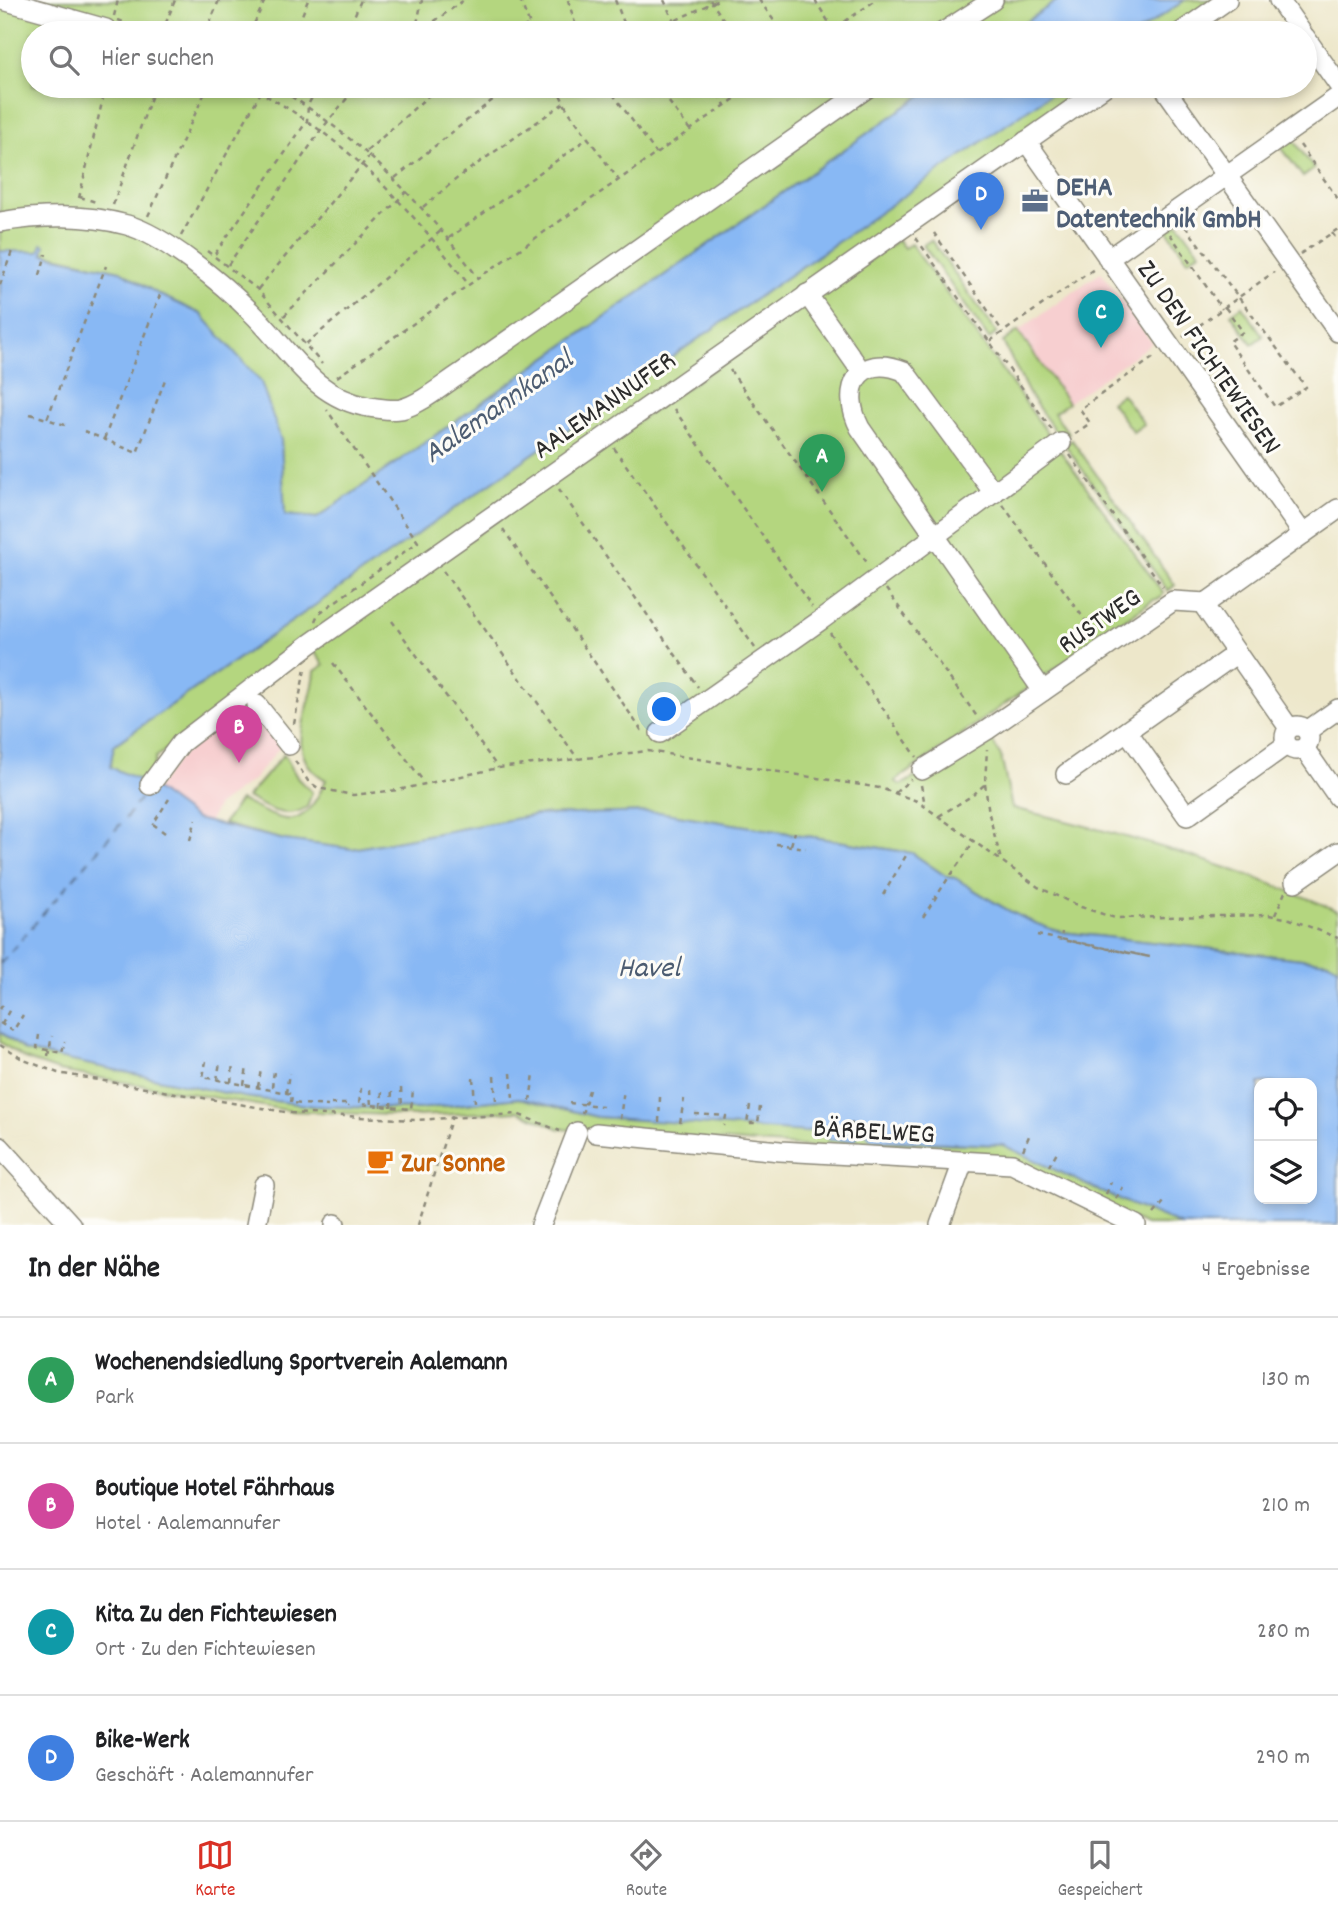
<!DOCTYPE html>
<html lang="de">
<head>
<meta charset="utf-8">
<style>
  :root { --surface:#fff; --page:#f6f6f6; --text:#202124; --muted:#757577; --line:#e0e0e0; --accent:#d93025 }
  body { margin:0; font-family:Dekko,sans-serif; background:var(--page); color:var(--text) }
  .controls { position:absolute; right:21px; bottom:21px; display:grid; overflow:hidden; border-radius:14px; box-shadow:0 4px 10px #0003 }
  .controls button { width:63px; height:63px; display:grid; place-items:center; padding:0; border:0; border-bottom:2px solid var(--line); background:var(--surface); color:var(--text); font:35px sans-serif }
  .you { position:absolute; left:665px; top:710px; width:24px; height:24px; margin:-18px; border:5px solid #fff; border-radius:50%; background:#1a73e8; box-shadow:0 0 0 10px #1a73e833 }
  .badge { display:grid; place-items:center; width:46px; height:46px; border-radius:50%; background:var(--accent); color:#fff; font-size:23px; font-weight:700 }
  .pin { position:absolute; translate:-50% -58px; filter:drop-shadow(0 2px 4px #0008) }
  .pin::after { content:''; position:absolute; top:37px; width:24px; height:21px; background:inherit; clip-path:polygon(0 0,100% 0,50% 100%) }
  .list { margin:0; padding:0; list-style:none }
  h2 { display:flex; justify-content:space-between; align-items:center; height:91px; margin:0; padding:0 28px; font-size:30px }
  h2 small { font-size:23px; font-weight:400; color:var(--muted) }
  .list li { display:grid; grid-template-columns:46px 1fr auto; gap:21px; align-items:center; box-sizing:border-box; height:126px; padding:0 28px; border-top:2px solid var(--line) }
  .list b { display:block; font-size:26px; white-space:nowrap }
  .list p { margin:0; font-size:23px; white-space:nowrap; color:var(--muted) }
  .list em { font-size:23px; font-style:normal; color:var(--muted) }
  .icon { flex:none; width:38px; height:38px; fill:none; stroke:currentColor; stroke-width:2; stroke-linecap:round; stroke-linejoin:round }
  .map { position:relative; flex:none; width:1338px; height:1225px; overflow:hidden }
  .search { position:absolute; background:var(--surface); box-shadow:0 4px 10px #0003; left:21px; right:21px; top:21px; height:77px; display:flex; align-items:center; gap:18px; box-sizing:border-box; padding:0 24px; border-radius:38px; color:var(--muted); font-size:26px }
  .sheet { height:595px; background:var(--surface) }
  nav { display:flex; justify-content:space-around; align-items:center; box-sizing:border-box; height:98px; border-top:2px solid var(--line); background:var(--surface); font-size:19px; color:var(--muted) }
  nav a { display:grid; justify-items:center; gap:4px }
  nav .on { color:var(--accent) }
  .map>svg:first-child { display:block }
  .built { fill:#f7cfd0 }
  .green { fill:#b4d67f; stroke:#708055; stroke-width:2 }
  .water { fill:#88b8f4; stroke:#5a7290; stroke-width:2; fill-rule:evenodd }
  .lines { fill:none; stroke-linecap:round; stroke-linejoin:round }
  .ferry { stroke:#4c5c71; stroke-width:2; stroke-dasharray:9 7; stroke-linecap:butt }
  .minor-casing { stroke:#8c897a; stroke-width:22 }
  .path { stroke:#8c897a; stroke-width:2.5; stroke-dasharray:5 5; stroke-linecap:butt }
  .minor { stroke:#fff; stroke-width:19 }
  .labels { text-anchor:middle; stroke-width:6; stroke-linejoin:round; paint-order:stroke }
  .service-label { font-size:28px; font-weight:bold; fill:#4e5e75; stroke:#fdfcf7; text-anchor:start }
  .street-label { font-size:28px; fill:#2b2b2b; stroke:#fdfcf7 }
  .food-label { font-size:28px; font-weight:bold; fill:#c56008; stroke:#fdfcf7; text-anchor:start }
  .water-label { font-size:30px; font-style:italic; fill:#4c5c71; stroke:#fdfcf7 }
</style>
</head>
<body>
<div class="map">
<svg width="1338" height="1225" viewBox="0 0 1338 1225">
  <rect width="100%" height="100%" fill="#fdfcf7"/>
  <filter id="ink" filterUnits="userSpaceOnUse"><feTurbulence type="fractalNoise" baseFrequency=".0143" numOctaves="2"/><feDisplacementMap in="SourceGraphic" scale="14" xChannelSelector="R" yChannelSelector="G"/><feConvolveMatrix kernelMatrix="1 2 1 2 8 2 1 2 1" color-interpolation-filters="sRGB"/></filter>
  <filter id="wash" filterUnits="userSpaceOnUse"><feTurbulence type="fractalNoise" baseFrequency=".00686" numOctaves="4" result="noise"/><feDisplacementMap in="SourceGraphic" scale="28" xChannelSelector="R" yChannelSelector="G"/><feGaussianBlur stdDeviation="1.57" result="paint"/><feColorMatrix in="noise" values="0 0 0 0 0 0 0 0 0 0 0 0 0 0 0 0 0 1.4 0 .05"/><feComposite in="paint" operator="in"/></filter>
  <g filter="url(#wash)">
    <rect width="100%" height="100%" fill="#ede7ca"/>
    <g class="built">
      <path d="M1101 272 1152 343 1068 403 1018 331Z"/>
      <path d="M233 705 248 715 259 718 282 745 253 780 219 804 209 821 196 819 156 789 177 761Z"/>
    </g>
    <g class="green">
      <path d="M0 0H1058L1010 33H33V86H935L317 518 285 515 281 440 201 314 160 295 120 271 43 253 45 245 39 252 0 251Z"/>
      <path d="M1185 0H1227L1180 33H1137Z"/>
      <path d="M1061 86H1105L321 636 156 757 150 785 110 767 114 745Z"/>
      <path d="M1293 139 1314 169 1303 177 1281 147Z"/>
      <path d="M1178 223 1200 252 1188 260 1167 230Z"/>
      <path d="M898 240 904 248 911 244 1163 593 1161 598 1153 600 895 781 901 785 990 737 1001 756 1012 808C1124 834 1233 865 1338 911V967L1329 962 1062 932C1022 922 989 899 955 878L947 877 912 853 659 812 535 815 352 849 285 840 223 824 240 800C287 823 301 835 326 780 279 754 313 710 315 671L324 665 312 649Z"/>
      <path d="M931 240 997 333 989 339 923 245Z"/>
      <path d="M1242 306 1263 336 1252 344 1231 314Z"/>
      <path d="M1018 331 1068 403 1054 413 1069 434 1061 439 1030 396 1003 342Z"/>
      <path d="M1122 394 1144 424 1133 432 1111 402Z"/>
      <path d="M1072 440 1175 585 1168 591 1065 445Z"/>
      <path d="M284 754 298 779 312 792 307 807C286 821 267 808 247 797Z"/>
      <path d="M0 1031 25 1051 244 1097 314 1106 418 1109 519 1098 597 1117 814 1130 824 1133 830 1140H856L862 1127 874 1140 885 1142 1003 1145 1106 1194 1181 1225H1145L1012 1161 560 1129 518 1111 415 1116 292 1111 59 1071 25 1059 0 1042Z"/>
    </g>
    <g class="water">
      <path d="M1058 0H1185L1137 33H1010Z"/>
      <path d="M935 86H1062L114 745 110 767 150 785 196 819 285 840 352 849 535 815 659 812 912 853 947 877 955 878C989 899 1022 922 1062 932L1329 962 1338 967V1225H1181L1106 1194 1003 1145 871 1140 862 1127 855 1141 830 1140C822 1134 818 1126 806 1132L597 1117 519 1098 418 1109 314 1106 244 1097 25 1051 0 1031V251L39 252 42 244 45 245 43 254 120 271 160 295 201 314 261 382 281 440 285 515 317 518ZM1259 1083H1312V1199H1259Z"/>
    </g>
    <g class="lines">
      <path class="ferry" d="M0 964 129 814 145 792"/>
    </g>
  </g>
  <g filter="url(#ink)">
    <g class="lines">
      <g class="minor-casing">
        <g id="minor">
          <path d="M3 0 106 29"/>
          <path d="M1279 0 1302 33"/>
          <path d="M942 33 993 0"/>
          <path d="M1180 33 1227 0"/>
          <path d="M1305 37 1338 84"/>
          <path d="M1163 86 1338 332"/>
          <path d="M1026 141 1303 534"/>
          <path d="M0 222C40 215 87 214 127 225 164 235 224 285 252 313 289 349 313 398 369 407 379 408 391 411 401 409 421 404 443 385 460 374L870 86"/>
          <path d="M1108 259 1338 97"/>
          <path d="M807 294 861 371"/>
          <path d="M994 493 904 371C857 352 840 390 860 428L1043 691"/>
          <path d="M1202 603 1289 728"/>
          <path d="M257 705 289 745"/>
          <circle cx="1297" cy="738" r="12"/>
          <path d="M1127 731 1187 816 1286 745"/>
          <path d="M1307 731 1338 709"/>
          <path d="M660 733 821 620 1061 443"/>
          <path d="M1304 748 1338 797"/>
          <path d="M922 770 987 730 1173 601 1206 603 1338 509"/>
          <path d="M1066 774 1237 653"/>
          <path d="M150 785 181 743 310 644 1105 86"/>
          <path d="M1295 882 1338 852"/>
          <path d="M596 1133 780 1151 1012 1164 1136 1225"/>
          <path d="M0 1147 71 1225"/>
          <path d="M256 1225 264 1185"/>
          <path d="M335 1225V1224"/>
          <path d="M541 1225 577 1132"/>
          <path d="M940 1225 963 1162"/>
        </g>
      </g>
      <g class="path">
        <path d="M520 0 533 33"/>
        <path d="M568 0 578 33"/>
        <path d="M615 0 628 33"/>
        <path d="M664 0 679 33"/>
        <path d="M710 0 733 33"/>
        <path d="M759 0 783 33"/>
        <path d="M815 0 833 29"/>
        <path d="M114 16 118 0"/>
        <path d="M118 20 124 22 122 27 145 33"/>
        <path d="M162 33 175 0"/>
        <path d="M206 33 219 0"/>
        <path d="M250 33 265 0"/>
        <path d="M295 33 308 0"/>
        <path d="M347 33 361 0"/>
        <path d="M415 33 422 0"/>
        <path d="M418 33 464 0"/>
        <path d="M514 33 529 24"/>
        <path d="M649 33 718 0"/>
        <path d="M828 33 876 0"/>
        <path d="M248 86C343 134 405 202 469 285"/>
        <path d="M274 86C358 135 422 202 479 279"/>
        <path d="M556 86 567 109 618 179"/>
        <path d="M607 86 656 153"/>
        <path d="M657 86 690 130"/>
        <path d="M713 86 725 105"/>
        <path d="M266 95 271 86"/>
        <path d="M1300 145 1338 199"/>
        <path d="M367 151 439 86"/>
        <path d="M395 178 510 86"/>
        <path d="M80 197 96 202"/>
        <path d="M79 198 106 86"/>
        <path d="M113 205 155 86"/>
        <path d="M423 207 460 176 564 103"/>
        <path d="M148 216 208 86"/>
        <path d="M1185 226 1306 387 1275 407 1229 342 1243 332 1225 307"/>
        <path d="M934 233 1003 332"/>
        <path d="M1332 233 1338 241"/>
        <path d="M1170 234 1222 309"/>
        <path d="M181 236 261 92"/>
        <path d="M449 238 588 138"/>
        <path d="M916 238 1052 430"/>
        <path d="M207 251 257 289 322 364"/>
        <path d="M215 254 307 121 308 105 318 86"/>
        <path d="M1300 254 1338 229"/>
        <path d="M228 265 321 130 357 86"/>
        <path d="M40 275 46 254"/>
        <path d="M0 285 12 251"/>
        <path d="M258 289 371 154"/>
        <path d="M284 316 407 191"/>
        <path d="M1183 337 1274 272"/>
        <path d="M990 341 1094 269"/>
        <path d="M306 344 442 230"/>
        <path d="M730 370 868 564"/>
        <path d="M337 377 753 86"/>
        <path d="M674 409 812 607"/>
        <path d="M30 414 47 419"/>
        <path d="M65 425 47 419 106 266"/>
        <path d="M84 431 137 453 166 377"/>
        <path d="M1075 434 1090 423 1080 409 1157 355"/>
        <path d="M104 439 160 295"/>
        <path d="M614 448 755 648"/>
        <path d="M1070 455 1163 587"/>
        <path d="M559 489 698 687"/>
        <path d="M1003 505 1095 634"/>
        <path d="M503 529 644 734"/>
        <path d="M443 571 578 759"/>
        <path d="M886 589 978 718"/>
        <path d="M315 621 318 614 418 542 327 410"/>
        <path d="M392 621 498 768"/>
        <path d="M830 633 917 757"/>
        <path d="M333 663 424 782"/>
        <path d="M294 724 305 669"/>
        <path d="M295 761 308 781 318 788 353 795 398 790 498 768 648 751 880 788 917 801 1038 887 1081 907 1115 918 1269 915 1290 919 1338 938"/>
        <path d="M985 784 989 814 1001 860"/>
        <path d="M921 785 925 805"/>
        <path d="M895 793 911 779"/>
        <path d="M939 816 973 795 985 784 987 749"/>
        <path d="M165 833 153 824 169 799"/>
        <path d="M190 840 196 819"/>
        <path d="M776 844 806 848"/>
        <path d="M791 845 795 832"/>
        <path d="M951 875 974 841"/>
        <path d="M883 895 907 854"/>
        <path d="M1275 915 1285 892"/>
        <path d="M923 917 949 877"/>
        <path d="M1037 935 1150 957 1061 939 1062 932"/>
        <path d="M0 1009 4 1003"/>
        <path d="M0 1023 13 1031 23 1015"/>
        <path d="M2 1024 11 1007"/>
        <path d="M39 1035 37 1048 62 1053 65 1041"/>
        <path d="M0 1045 24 1060 58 1073 291 1113 415 1120 517 1114 560 1131"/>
        <path d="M48 1056 52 1036"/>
        <path d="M206 1061 203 1077 292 1094 291 1103 328 1106"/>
        <path d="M511 1073 513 1099"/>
        <path d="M494 1076 496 1100"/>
        <path d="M473 1078 475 1102"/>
        <path d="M217 1080 220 1062"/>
        <path d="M231 1082 233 1063"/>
        <path d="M244 1085 247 1067"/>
        <path d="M258 1087 261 1069"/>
        <path d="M272 1087 274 1071"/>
        <path d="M361 1088 359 1104 411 1109 413 1090"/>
        <path d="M401 1088 402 1108"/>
        <path d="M370 1089 371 1106"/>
        <path d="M286 1093 289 1073"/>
        <path d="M530 1101 534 1074"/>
        <path d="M569 1103 603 1106"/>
        <path d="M331 1104H349L348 1107"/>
        <path d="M750 1106 747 1123H758L760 1107"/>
        <path d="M381 1107 382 1090"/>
        <path d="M391 1107 392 1090"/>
        <path d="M582 1114 589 1090"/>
        <path d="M695 1114 726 1116 724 1126"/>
        <path d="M620 1119 624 1089"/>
        <path d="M659 1122 660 1097"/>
        <path d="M680 1123 684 1099"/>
        <path d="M849 1137 853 1119"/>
        <path d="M1023 1150 1029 1136"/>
        <path d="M1049 1166 1058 1150"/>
        <path d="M1106 1194 1111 1182"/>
        <path d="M1116 1199 1123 1187"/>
        <path d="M1154 1214 1164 1202"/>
        <path d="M418 1225 452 1116"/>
      </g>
      <use href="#minor" class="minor"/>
    </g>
  </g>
  <defs>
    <g id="office-bare" transform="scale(2.1)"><path d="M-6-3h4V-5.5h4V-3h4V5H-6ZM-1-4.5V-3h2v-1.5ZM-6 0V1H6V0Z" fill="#5c6f8a" stroke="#fdfcf7" stroke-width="2.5" paint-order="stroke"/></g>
    <g id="cafe-bare" transform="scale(2.1)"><path d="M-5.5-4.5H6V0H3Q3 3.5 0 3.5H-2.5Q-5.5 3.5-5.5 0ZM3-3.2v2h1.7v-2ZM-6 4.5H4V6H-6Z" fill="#e8710a" stroke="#fdfcf7" stroke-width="2.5" paint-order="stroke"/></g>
  </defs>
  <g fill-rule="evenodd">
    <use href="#office-bare" x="1035" y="201"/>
    <use href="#cafe-bare" x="380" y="1161"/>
  </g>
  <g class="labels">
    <g class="service-label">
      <text x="1056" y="195">DEHA<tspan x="1056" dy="32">Datentechnik GmbH</tspan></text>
    </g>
    <g class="street-label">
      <text transform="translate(1211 356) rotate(55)" y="10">ZU DEN FICHTEWIESEN</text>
      <text transform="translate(603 403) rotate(-35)" y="10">AALEMANNUFER</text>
      <text transform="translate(1098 619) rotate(-35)" y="10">RUSTWEG</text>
      <text transform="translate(874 1129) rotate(3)" y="10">BÄRBELWEG</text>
    </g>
    <g class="food-label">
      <text x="401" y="1171">Zur Sonne</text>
    </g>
    <g class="water-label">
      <text transform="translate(497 405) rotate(-35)" y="10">Aalemannkanal</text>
      <text x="649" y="976">Havel</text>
    </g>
  </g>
</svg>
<div class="controls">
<button><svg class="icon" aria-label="locate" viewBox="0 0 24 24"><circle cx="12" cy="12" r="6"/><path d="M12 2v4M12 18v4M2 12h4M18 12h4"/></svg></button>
<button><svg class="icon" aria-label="layers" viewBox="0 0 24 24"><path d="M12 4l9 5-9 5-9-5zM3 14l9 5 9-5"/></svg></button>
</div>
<div class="you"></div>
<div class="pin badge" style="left:822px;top:492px;background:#2e9e5b">A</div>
<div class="pin badge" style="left:239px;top:763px;background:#d1479c">B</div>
<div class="pin badge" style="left:1101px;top:348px;background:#0f9aa8">C</div>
<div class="pin badge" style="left:981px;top:230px;background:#3f7fe0">D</div>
<div class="search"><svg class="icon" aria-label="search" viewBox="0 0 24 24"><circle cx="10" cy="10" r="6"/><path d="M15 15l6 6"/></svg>Hier suchen</div>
</div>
<section class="sheet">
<h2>In der Nähe<small>4 Ergebnisse</small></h2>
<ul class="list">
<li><span class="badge" style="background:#2e9e5b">A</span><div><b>Wochenendsiedlung Sportverein Aalemann</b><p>Park</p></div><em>130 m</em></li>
<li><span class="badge" style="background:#d1479c">B</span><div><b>Boutique Hotel Fährhaus</b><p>Hotel · Aalemannufer</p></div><em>210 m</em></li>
<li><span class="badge" style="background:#0f9aa8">C</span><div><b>Kita Zu den Fichtewiesen</b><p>Ort · Zu den Fichtewiesen</p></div><em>280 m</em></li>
<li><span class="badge" style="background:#3f7fe0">D</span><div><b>Bike-Werk</b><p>Geschäft · Aalemannufer</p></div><em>290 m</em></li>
</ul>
</section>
<nav>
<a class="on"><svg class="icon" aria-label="map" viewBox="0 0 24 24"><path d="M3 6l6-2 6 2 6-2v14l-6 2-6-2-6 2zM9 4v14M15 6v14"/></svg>Karte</a>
<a><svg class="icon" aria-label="directions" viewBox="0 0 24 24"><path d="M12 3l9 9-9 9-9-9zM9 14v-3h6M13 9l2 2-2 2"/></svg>Route</a>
<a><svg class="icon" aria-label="saved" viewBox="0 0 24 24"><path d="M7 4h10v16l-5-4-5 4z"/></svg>Gespeichert</a>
</nav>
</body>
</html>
